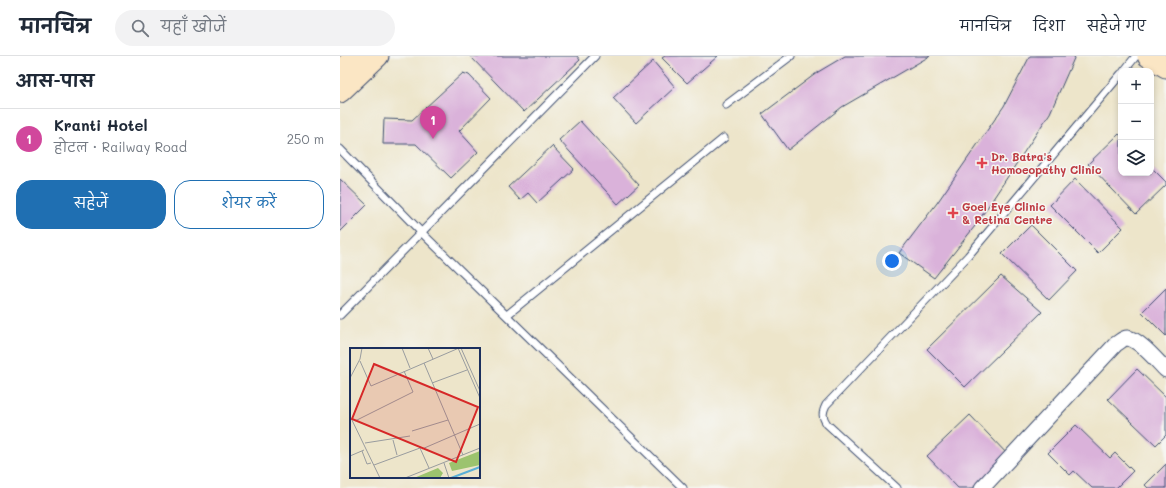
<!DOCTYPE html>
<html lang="hi">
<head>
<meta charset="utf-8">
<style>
  :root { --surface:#fff; --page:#f2f2f3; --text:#1f2937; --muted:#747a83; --line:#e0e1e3; --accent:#1f6fb2 }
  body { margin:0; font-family:Mali,"Playpen Sans Deva",sans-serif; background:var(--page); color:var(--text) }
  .controls { position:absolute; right:12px; top:12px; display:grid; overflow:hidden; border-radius:8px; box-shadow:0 2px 6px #0003 }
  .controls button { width:36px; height:36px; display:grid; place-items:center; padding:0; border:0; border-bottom:1px solid var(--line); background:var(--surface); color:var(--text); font:20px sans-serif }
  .you { position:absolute; left:552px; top:205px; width:14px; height:14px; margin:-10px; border:3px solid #fff; border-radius:50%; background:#1a73e8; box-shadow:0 0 0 6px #1a73e833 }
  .badge { display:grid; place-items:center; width:26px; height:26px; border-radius:50%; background:var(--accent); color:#fff; font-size:13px; font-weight:700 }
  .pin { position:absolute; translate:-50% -33px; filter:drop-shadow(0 1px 2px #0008) }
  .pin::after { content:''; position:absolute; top:21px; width:14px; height:12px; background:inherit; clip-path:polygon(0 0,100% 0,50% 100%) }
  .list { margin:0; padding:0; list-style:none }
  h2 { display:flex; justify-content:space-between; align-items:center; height:52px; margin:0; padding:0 16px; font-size:17px }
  h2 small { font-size:13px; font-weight:400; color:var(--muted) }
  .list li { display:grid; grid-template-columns:26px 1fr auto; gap:12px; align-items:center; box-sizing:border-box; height:60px; padding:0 16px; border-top:1px solid var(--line) }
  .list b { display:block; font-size:15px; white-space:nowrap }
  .list p { margin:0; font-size:13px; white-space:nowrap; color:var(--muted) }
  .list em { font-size:13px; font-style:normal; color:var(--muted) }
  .actions { display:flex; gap:8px; padding:12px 16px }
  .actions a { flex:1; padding:9px 0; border:1px solid var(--accent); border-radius:16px; text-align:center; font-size:14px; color:var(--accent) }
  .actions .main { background:var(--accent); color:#fff }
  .icon { flex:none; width:22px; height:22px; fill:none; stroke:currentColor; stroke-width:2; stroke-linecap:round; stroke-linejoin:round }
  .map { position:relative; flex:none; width:826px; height:432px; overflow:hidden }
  header { display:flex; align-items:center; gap:24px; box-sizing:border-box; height:56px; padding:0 20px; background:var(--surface); border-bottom:1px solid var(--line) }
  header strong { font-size:19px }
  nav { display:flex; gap:22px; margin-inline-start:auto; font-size:14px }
  .search { width:280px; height:36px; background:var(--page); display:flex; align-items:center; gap:10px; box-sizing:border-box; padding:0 14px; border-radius:22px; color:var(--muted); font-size:15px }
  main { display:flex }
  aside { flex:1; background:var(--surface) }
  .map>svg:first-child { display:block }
  .building { fill:#dab2da }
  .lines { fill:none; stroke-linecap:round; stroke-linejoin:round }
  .lane-casing { stroke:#3a4a6e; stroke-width:9 }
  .street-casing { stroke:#3a4a6e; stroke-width:17 }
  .secondary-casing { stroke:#3a4a6e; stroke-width:23 }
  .lane { stroke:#fff; stroke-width:7 }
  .street { stroke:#fff; stroke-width:15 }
  .secondary { stroke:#fbe6c4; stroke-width:21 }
  .health-dot { fill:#e0444e; stroke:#f6f6f2; stroke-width:1.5 }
  .labels { text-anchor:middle; stroke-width:3; stroke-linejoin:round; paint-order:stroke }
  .health-label { font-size:11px; font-weight:bold; fill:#be3a42; stroke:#f6f6f2; text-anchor:start }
  .inset-river { fill:none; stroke:#5bafd7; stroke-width:2 }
  .inset-road { fill:none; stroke:#999c9f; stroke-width:1 }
  .view { fill:#d62828; fill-opacity:0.15; stroke:#d62828; stroke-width:2 }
  .inset-edge { fill:none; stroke:#1b2f5e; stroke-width:2 }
</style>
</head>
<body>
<header>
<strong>मानचित्र</strong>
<div class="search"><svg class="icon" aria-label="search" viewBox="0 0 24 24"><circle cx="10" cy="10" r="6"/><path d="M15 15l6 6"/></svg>यहाँ खोजें</div>
<nav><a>मानचित्र</a><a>दिशा</a><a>सहेजे गए</a></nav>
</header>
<main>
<aside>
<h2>आस-पास<small></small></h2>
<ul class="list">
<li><span class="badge" style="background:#d1479c">1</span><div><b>Kranti Hotel</b><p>होटल · Railway Road</p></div><em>250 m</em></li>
</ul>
<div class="actions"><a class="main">सहेजें</a><a>शेयर करें</a></div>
</aside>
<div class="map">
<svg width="826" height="432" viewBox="0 0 826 432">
  <rect width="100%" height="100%" fill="#f6f6f2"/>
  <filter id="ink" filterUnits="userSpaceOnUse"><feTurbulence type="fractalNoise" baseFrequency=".025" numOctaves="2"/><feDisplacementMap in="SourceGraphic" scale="8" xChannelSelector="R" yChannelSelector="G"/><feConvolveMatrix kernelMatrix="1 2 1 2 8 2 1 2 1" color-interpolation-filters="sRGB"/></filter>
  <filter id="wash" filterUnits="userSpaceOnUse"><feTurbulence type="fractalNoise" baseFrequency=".012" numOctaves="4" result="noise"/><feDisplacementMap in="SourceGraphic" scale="16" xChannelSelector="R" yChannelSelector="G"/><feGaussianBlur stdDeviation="0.9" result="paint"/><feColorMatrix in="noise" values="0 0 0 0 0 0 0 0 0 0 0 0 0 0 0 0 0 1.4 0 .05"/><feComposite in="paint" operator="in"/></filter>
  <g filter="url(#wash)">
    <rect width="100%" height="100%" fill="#ede5ca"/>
    <g id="blocks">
      <g class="building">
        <path d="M130 0H237L240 4 184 56Z"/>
        <path d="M325 0H378L347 27 322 2Z"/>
        <path d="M505 0H590L502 51 448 94 422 58 478 16Z"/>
        <path d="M690 0H735L710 57 635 170 594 222 559 197 597 147 664 50Z"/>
        <path d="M313 5 335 31 296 67 273 42Z"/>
        <path d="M123 17 129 19 151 42 119 75 138 96 111 122 76 88H43L44 63 72 64Z"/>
        <path d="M240 65 299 129 278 148 219 84Z"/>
        <path d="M779 78 781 80V117H811V111L826 126V129L796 158 748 108Z"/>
        <path d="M212 90 234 113 197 147 188 137 180 144 168 131Z"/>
        <path d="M0 123 27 149 0 176Z"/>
        <path d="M735 123 783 172 758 197 710 149Z"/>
        <path d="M691 169 737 215 709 244 662 198Z"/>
        <path d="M661 220 702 256 625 331 587 293Z"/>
        <path d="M826 232V280L802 256Z"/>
        <path d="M797 313 826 341V379L816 389 768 343Z"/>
        <path d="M630 359 669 400 635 432H618L587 400Z"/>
        <path d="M736 369 770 402 775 397 793 415 776 432H752L734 415 730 419 708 397Z"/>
        <path d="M826 408V432H808L805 429Z"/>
      </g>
    </g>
  </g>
  <g filter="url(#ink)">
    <use href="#blocks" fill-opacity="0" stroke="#3a4a6e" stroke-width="1"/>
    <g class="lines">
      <g class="lane-casing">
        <g id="lane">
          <path d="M784 15 796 0"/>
          <path d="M386 49 451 0"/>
          <path d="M0 93 81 176 343 432"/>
          <path d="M0 259 255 0"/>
          <path d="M167 259 384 82"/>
          <path d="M557 432 487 368C482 361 482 357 486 349L628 200 781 18"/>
        </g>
      </g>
      <g class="street-casing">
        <path id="street" d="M642 432 776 288C780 286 783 282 787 282 799 283 817 305 826 314"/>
      </g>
      <g class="secondary-casing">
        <g id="secondary">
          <path d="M808 0 826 11"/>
          <path d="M0 15 16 0"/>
          <path d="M0 36 38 0"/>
        </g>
      </g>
      <use href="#lane" class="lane"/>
      <use href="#street" class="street"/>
      <use href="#secondary" class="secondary"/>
    </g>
  </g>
  <g class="health-dot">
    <path d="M640 101h4v4h4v4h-4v4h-4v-4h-4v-4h4z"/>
    <path d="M611 151h4v4h4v4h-4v4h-4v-4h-4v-4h4z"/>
  </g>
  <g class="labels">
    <g class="health-label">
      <text x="651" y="105">Dr. Batra's<tspan x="651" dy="13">Homoeopathy Clinic</tspan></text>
      <text x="622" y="155">Goel Eye Clinic<tspan x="622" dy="13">&amp; Retina Centre</tspan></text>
    </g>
  </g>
  <g transform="translate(10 292)">
    <rect width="130" height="130" fill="#ede5ca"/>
    <path d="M130 103V117L102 123 99 115ZM88 120 93 125 90 130H64Z" fill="#9cc36e"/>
    <path class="inset-river" d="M101 130 130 119"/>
    <path class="inset-road" d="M52 0 60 20M78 0 83 11M108 0 130 50M111 0 130 43M10 13 21 38 109 0M74 15 113 107M0 30 10 11 12 0M82 35 117 22M0 68 30 130M5 73 63 44 54 23M62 83 98 72M43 92 47 107M15 95 60 88M72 101 130 76M12 103 17 116 21 115M0 108 14 102M94 115 99 130M24 117 70 100 79 120M55 130 130 100"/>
    <path class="view" d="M24 16 128 59 106 114 2 71Z"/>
    <rect width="130" height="130" class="inset-edge"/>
  </g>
</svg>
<div class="controls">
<button>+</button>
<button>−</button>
<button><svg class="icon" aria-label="layers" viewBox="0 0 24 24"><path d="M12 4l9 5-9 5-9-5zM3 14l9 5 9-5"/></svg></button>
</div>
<div class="you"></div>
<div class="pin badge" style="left:93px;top:83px;background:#d1479c">1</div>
</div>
</main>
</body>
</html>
